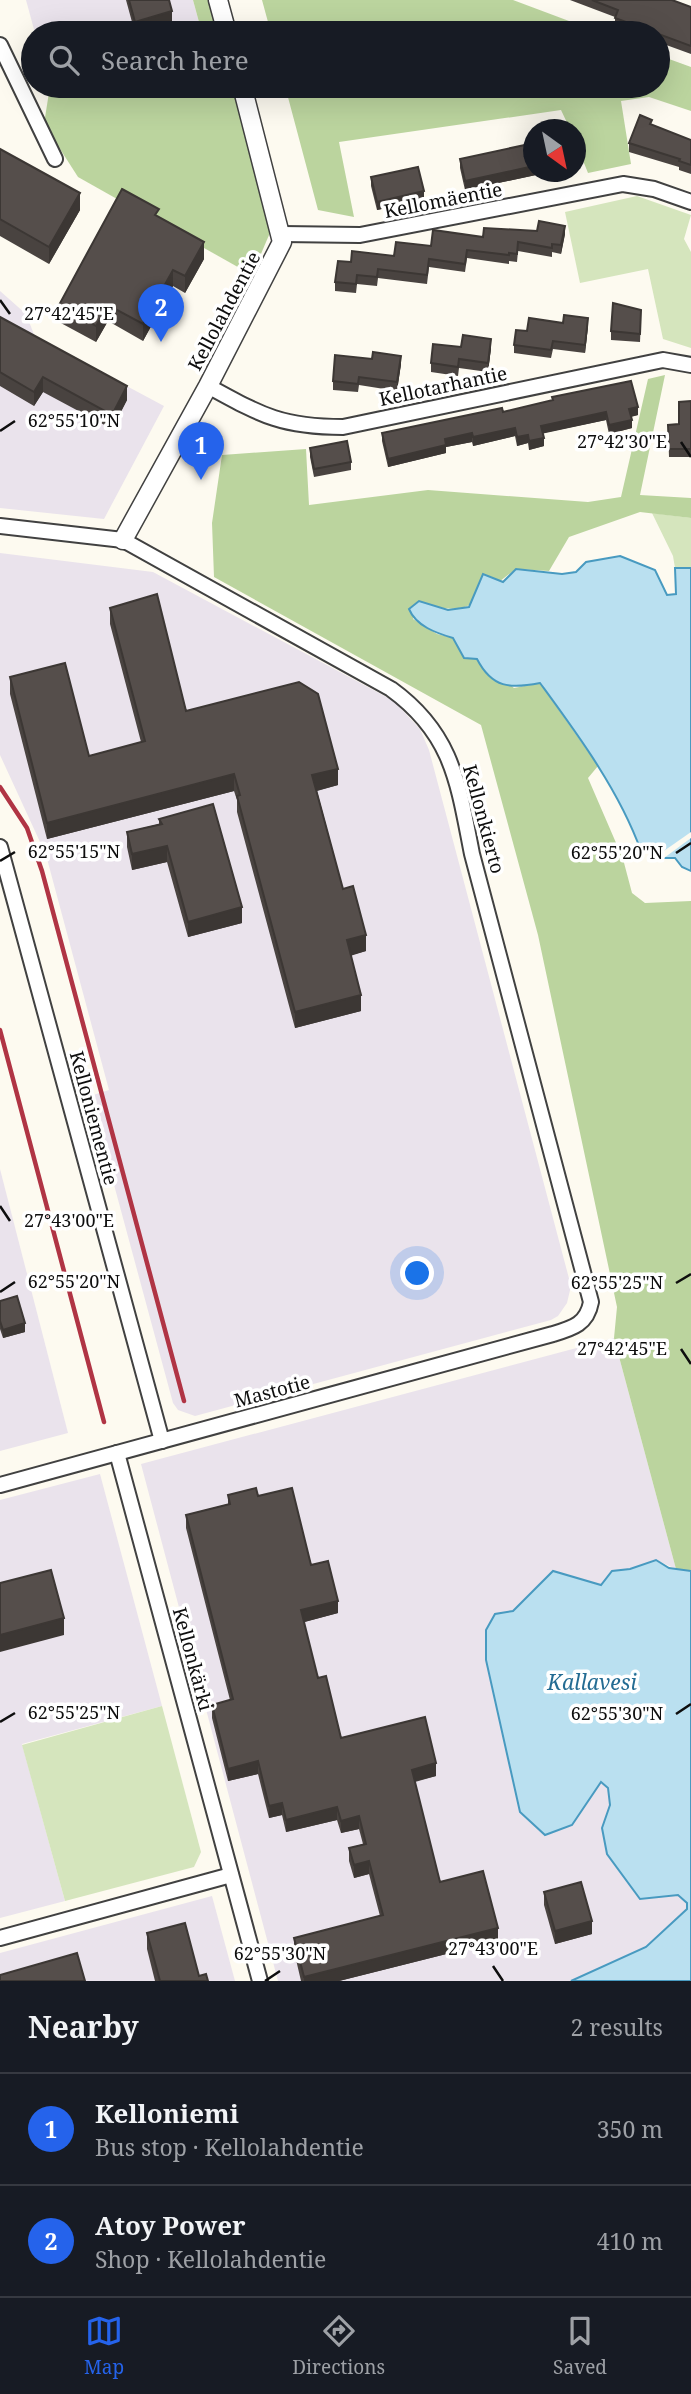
<!DOCTYPE html>
<html lang="en">
<head>
<meta charset="utf-8">
<style>
  :root { --surface:#171b24; --page:#20242c; --text:#f1f3f6; --muted:#9ea1a6; --line:#363941; --accent:#2563eb }
  body { margin:0; font-family:"Noto Serif",serif; background:var(--page); color:var(--text) }
  .compass { position:absolute; left:523px; top:119px; width:63px; height:63px; border-radius:50%; background:var(--surface); box-shadow:0 7px 28px #0002; rotate:147deg }
  .you { position:absolute; left:418px; top:1274px; width:24px; height:24px; margin:-18px; border:5px solid #fff; border-radius:50%; background:#1a73e8; box-shadow:0 0 0 10px #1a73e833 }
  .badge { display:grid; place-items:center; width:46px; height:46px; border-radius:50%; background:var(--accent); color:#fff; font-size:23px; font-weight:700 }
  .pin { position:absolute; translate:-50% -58px; filter:drop-shadow(0 2px 4px #0008) }
  .pin::after { content:''; position:absolute; top:37px; width:24px; height:21px; background:inherit; clip-path:polygon(0 0,100% 0,50% 100%) }
  .list { margin:0; padding:0; list-style:none }
  h2 { display:flex; justify-content:space-between; align-items:center; height:91px; margin:0; padding:0 28px; font-size:30px }
  h2 small { font-size:23px; font-weight:400; color:var(--muted) }
  .list li { display:grid; grid-template-columns:46px 1fr auto; gap:21px; align-items:center; box-sizing:border-box; height:112px; padding:0 28px; border-top:2px solid var(--line) }
  .list b { display:block; font-size:26px; white-space:nowrap }
  .list p { margin:0; font-size:23px; white-space:nowrap; color:var(--muted) }
  .list em { font-size:23px; font-style:normal; color:var(--muted) }
  .icon { flex:none; width:38px; height:38px; fill:none; stroke:currentColor; stroke-width:2; stroke-linecap:round; stroke-linejoin:round }
  .map { position:relative; flex:none; width:691px; height:1981px; overflow:hidden }
  .search { position:absolute; background:var(--surface); box-shadow:0 7px 28px #0002; left:21px; right:21px; top:21px; height:77px; display:flex; align-items:center; gap:18px; box-sizing:border-box; padding:0 24px; border-radius:38px; color:var(--muted); font-size:26px }
  .sheet { height:315px; background:var(--surface) }
  nav { display:flex; justify-content:space-around; align-items:center; box-sizing:border-box; height:98px; border-top:2px solid var(--line); background:var(--surface); font-size:19px; color:var(--muted) }
  nav a { display:grid; justify-items:center; gap:4px }
  nav .on { color:var(--accent) }
  .map>svg:first-child { display:block }
  .industrial { fill:#eae3ec }
  .green { fill:#d5e5bd }
  .forest { fill:#bbd49e }
  .water { fill:#bae0f0; stroke:#489ac0; stroke-width:2 }
  .pier { fill:#fdfaf0 }
  .lines { fill:none; stroke-linecap:round; stroke-linejoin:round }
  .minor-casing { stroke:#414141; stroke-width:18 }
  .tertiary-casing { stroke:#414141; stroke-width:21 }
  .minor { stroke:#fff; stroke-width:14 }
  .tertiary { stroke:#fff; stroke-width:18 }
  .rail { stroke:#b03444; stroke-width:4.5 }
  .wall { fill:#494340 }
  .shaded-wall { fill:#3c3734 }
  .building { fill:#554e4b; stroke:#3c3734; stroke-width:2 }
  .ticks { fill:none; stroke:#0e0e0e; stroke-width:2.5 }
  .labels { text-anchor:middle; stroke-width:7; stroke-linejoin:round; paint-order:stroke }
  .street-label { font-size:19px; fill:#0e0e0e; stroke:#fff }
  .water-label { font-size:21px; font-style:italic; fill:#246c93; stroke:#fff }
  .ticks-label { font-size:18px; text-anchor:middle; fill:#0e0e0e; stroke:#fff; stroke-width:7; stroke-linejoin:round; paint-order:stroke }
</style>
</head>
<body>
<div class="map">
<svg width="691" height="1981" viewBox="0 0 691 1981">
  <rect width="100%" height="100%" fill="#fdfaf0"/>
  <g class="industrial">
    <path d="M26 0H193L202 33H35Z"/>
    <path d="M0 291 26 314 35 337 164 406 104 519 0 508Z"/>
    <path d="M0 553 153 572 394 701 420 729 429 750 571 1286 567 1303 558 1316 551 1320 195 1416 178 1410 173 1403 90 1096 109 1090 46 855 0 755Z"/>
    <path d="M0 1169 68 1433 0 1451Z"/>
    <path d="M614 1338 676 1569 656 1560 630 1569 612 1571 601 1585 553 1571 513 1612 486 1660 521 1812 545 1835 571 1825 600 1782 608 1787 610 1805 602 1828 607 1854 640 1898 678 1895 687 1903V1909L646 1947 571 1981H278L141 1464Z"/>
    <path d="M100 1474 162 1706 22 1744 65 1901 0 1918V1500Z"/>
    <path d="M212 1896 235 1981H0V1953Z"/>
  </g>
  <g class="green">
    <path d="M637 196 691 215 684 239 691 252V348L663 339 648 269 580 283 565 212Z"/>
    <path d="M652 513 691 518V568H675L673 556Z"/>
    <path d="M162 1706 201 1852 194 1867 65 1901 22 1745Z"/>
  </g>
  <g class="forest">
    <path d="M193 0H209L218 33H202Z"/>
    <path d="M262 0H513L601 33H271Z"/>
    <path d="M658 55 691 67V111L649 97 621 101 631 164 588 173 576 143V130L570 129 561 110 339 142 354 217 318 210 285 86H658Z"/>
    <path d="M50 86H233L272 228 252 275 78 177 44 124Z"/>
    <path d="M665 375 640 495 691 498V518L640 512 569 537 549 571 516 569C477 596 474 622 419 601L413 619 437 634 453 638 464 657 477 659 514 688 540 683 598 766 588 778 623 859 632 893 645 903 691 901V1571L676 1569 614 1338 617 1307 538 935 481 725 214 577 212 523 222 455 306 449 309 505 428 490 588 502 621 497 648 379Z"/>
  </g>
  <g class="water">
    <path d="M620 556 655 570 667 595 676 594 675 568H691V871L682 867 675 858H664L661 848 652 844 646 852 641 851C619 790 578 735 540 683 510 689 492 688 477 659L464 658 453 638C436 633 416 626 409 609L419 601 448 610 469 607 483 574 503 582 516 569 562 574 576 572 586 562Z"/>
    <path d="M656 1560 669 1568 691 1571V1981H571L646 1947 687 1909V1903L678 1895 640 1899 607 1854 602 1828 610 1805 608 1788 601 1782 572 1825 545 1835 520 1812 486 1660V1630L495 1614 513 1611 553 1571 601 1585 612 1571 630 1569Z"/>
  </g>
  <path class="pier" d="M691 832V838L664 858 661 853Z"/>
  <g class="lines">
    <g class="minor-casing">
      <g id="minor">
        <path d="M0 45 55 159"/>
        <path d="M282 234 360 235 623 184 654 189 691 202"/>
        <path d="M208 386C261 415 281 427 343 427L663 360 691 365"/>
        <path d="M0 526 123 540 391 689C453 734 458 783 472 854L591 1302C587 1324 573 1328 553 1334L0 1485"/>
        <path d="M0 847 162 1441"/>
        <path d="M117 1453 260 1981"/>
        <path d="M0 1938 231 1875"/>
      </g>
    </g>
    <g class="tertiary-casing">
      <g id="tertiary">
        <path d="M218 0 227 33"/>
        <path d="M123 540 208 386 282 242 242 86"/>
      </g>
    </g>
    <use href="#minor" class="minor"/>
    <use href="#tertiary" class="tertiary"/>
    <g class="rail">
      <path d="M0 787 27 828 42 871 184 1401"/>
      <path d="M0 1030 104 1422"/>
    </g>
  </g>
  <g class="wall">
    <path d="M126 0H169L172 24 139 33H135Z"/>
    <path d="M570 0H672L691 7V54L658 42V33H634L615 26V17Z"/>
    <path d="M652 125 691 140V174L679 170V167L629 152V143Z"/>
    <path d="M0 149 80 210 49 264 0 236Z"/>
    <path d="M460 159 534 172H550L465 190 460 168Z"/>
    <path d="M371 177 424 200 377 210 371 186Z"/>
    <path d="M159 217 204 259 185 293 173 286 143 341 108 321 96 342 59 322V305Z"/>
    <path d="M565 234 561 254 552 252V257L518 251 517 262 509 261V264L467 258 465 272 429 267 427 284 378 278 377 286 357 284 356 293 335 291V282L351 262 394 256 431 246 483 237Z"/>
    <path d="M0 317 127 400 112 429 43 392 34 406 0 386Z"/>
    <path d="M641 319 640 342 611 340V331Z"/>
    <path d="M588 326 585 353 553 349 551 358 514 353V345L527 331Z"/>
    <path d="M461 347 491 348 488 372 459 368 458 376 431 372V363Z"/>
    <path d="M372 359 401 364 397 391 359 385 358 392 333 390V381Z"/>
    <path d="M552 400 638 415 631 417 632 428 609 434 606 420 543 433 544 446 529 450 528 443 517 446 515 436 473 446 472 442 446 447V453L388 467 382 441V433L503 412Z"/>
    <path d="M691 401V457H669L668 425 679 424Z"/>
    <path d="M310 448 351 462V470L314 477 310 457Z"/>
    <path d="M110 608 186 711 338 785 317 791 343 889 366 951 351 955 361 1011 295 1028 237 812V800L234 791 47 839 10 694V677L89 756 141 742 110 624Z"/>
    <path d="M159 819 242 923 188 937 167 862 132 870 127 847V832L159 824Z"/>
    <path d="M0 1301 25 1332 3 1338 0 1329Z"/>
    <path d="M228 1495 258 1496 311 1565 338 1613 304 1622 318 1678 341 1738 436 1776 415 1782 440 1882 498 1941 339 1981H301L294 1951V1938L380 1916 369 1874 354 1878 349 1861V1848L363 1844 359 1829 341 1833 337 1820 286 1832 282 1815 269 1818 258 1774 228 1781 212 1718V1705L230 1700 186 1528V1515L228 1504Z"/>
    <path d="M544 1892 592 1934 555 1944 544 1905Z"/>
    <path d="M147 1933 199 1976 208 1981H155L147 1949Z"/>
  </g>
  <g class="shaded-wall">
    <path d="M172 11V24L139 33H135V22Z"/>
    <path d="M534 166V172H550L465 190V181Z"/>
    <path d="M424 191V200L377 210V202Z"/>
    <path d="M80 193V210L49 264V247Z"/>
    <path d="M565 226V234L561 254V245Z"/>
    <path d="M204 242V259L185 293V276Z"/>
    <path d="M173 270V286L143 341V324Z"/>
    <path d="M108 305V321L96 342V326Z"/>
    <path d="M588 318V326L585 353V345Z"/>
    <path d="M491 339V348L488 372V363Z"/>
    <path d="M401 356V364L397 391V382Z"/>
    <path d="M43 377V392L34 406V392Z"/>
    <path d="M127 386V400L112 429V415Z"/>
    <path d="M638 407V415L629 417V409Z"/>
    <path d="M606 412V420L541 434V426Z"/>
    <path d="M632 420V428L609 434V425Z"/>
    <path d="M515 428V436L473 446V437Z"/>
    <path d="M472 433V442L446 447V453L388 467V459L445 439Z"/>
    <path d="M528 435V443L517 446V437Z"/>
    <path d="M544 438V446L529 450V441Z"/>
    <path d="M338 769V785L312 792V775Z"/>
    <path d="M234 774V791L47 839V823Z"/>
    <path d="M167 846V862L132 870V854Z"/>
    <path d="M242 907V923L188 937V922Z"/>
    <path d="M366 935V951L347 957V940Z"/>
    <path d="M361 995V1011L295 1028V1012Z"/>
    <path d="M25 1323V1332L3 1338V1330Z"/>
    <path d="M338 1601V1613L301 1623V1610Z"/>
    <path d="M64 1618V1635L0 1652V1635Z"/>
    <path d="M258 1761V1774L228 1781V1769Z"/>
    <path d="M436 1763V1776L412 1782V1770Z"/>
    <path d="M282 1803V1815L269 1818V1806Z"/>
    <path d="M337 1807V1820L286 1832V1820Z"/>
    <path d="M359 1816V1829L341 1833V1821Z"/>
    <path d="M369 1861V1874L354 1878V1865Z"/>
    <path d="M592 1921V1934L555 1944V1931Z"/>
    <path d="M498 1928V1941L339 1981H304V1977Z"/>
  </g>
  <g class="building">
    <path d="M129 0H169L172 11 135 22Z"/>
    <path d="M592 0H672L691 7V46L615 18 618 10Z"/>
    <path d="M640 115 652 120 650 124 691 140V165L679 161 680 159 629 143Z"/>
    <path d="M534 143V166L465 181 460 159Z"/>
    <path d="M0 149 80 193 49 247 0 219Z"/>
    <path d="M418 167 424 191 377 202 371 177Z"/>
    <path d="M122 189 159 209 155 215 204 242 185 276 173 270 143 324 108 305 96 326 59 305Z"/>
    <path d="M539 221 565 226 561 245 552 244V248L518 242 517 254 509 253V255L467 250 465 264 429 259 427 275 378 269 377 277 357 275 356 284 335 282 338 261 351 262 352 251 394 256 396 242 431 246 433 230 483 237 484 228 537 231Z"/>
    <path d="M613 303 641 310 640 334 611 331Z"/>
    <path d="M564 315 588 318 585 345 553 341 551 350 514 345 516 330 527 331 529 318 563 323Z"/>
    <path d="M0 317 127 386 112 415 43 377 34 392 0 372Z"/>
    <path d="M463 335 491 339 488 363 459 359 458 367 431 363 433 344 461 347Z"/>
    <path d="M373 352 401 356 397 382 359 377 358 384 333 381 335 355 372 359Z"/>
    <path d="M631 381 638 407 629 409 632 420 609 425 606 412 541 426 544 438 529 441 528 435 517 437 515 428 473 437 472 433 445 439 446 445 388 459 382 433 502 408 503 412 553 400 552 397Z"/>
    <path d="M691 401V449H669L668 425 679 424V402Z"/>
    <path d="M347 441 351 462 314 469 310 448Z"/>
    <path d="M157 594 186 711 299 682 318 694 338 769 312 775 343 889 353 886 366 935 347 940 361 995 295 1012 237 796 240 795 234 774 47 823 10 677 65 663 89 756 145 741 110 608Z"/>
    <path d="M213 804 242 907 188 922 167 846 132 854 127 832 162 824 159 819Z"/>
    <path d="M17 1296 25 1323 3 1330 0 1321V1301Z"/>
    <path d="M256 1488 258 1496 292 1488 311 1565 328 1561 338 1601 301 1610 318 1678 326 1676 341 1738 425 1717 436 1763 412 1770 440 1882 483 1871 498 1928 304 1977 294 1938 383 1915 369 1861 354 1865 349 1848 366 1844 359 1816 341 1821 337 1807 286 1820 282 1803 269 1806 258 1761 228 1769 212 1705 233 1699 186 1515 230 1504 228 1495Z"/>
    <path d="M51 1570 64 1618 0 1635V1583Z"/>
    <path d="M581 1882 592 1921 555 1931 544 1892Z"/>
    <path d="M185 1923 199 1976 206 1974 208 1981H160L147 1933Z"/>
    <path d="M77 1953 85 1981H0V1975Z"/>
  </g>
  <path class="ticks" d="M0 300 10 314M0 431 15 421M681 442 691 457M676 853 691 843M0 861 15 852M0 1206 10 1221M676 1283 691 1274M0 1292 15 1282M681 1349 691 1364M676 1714 691 1704M0 1722 15 1713M493 1966 503 1981M265 1981 280 1971"/>
  <g class="labels">
    <g class="street-label">
      <text transform="translate(443 200) rotate(-11)" y="7">Kellomäentie</text>
      <text transform="translate(224 311) rotate(-62)" y="7">Kellolahdentie</text>
      <text transform="translate(443 386) rotate(-12)" y="7">Kellotarhantie</text>
      <text transform="translate(484 819) rotate(75)" y="7">Kellonkierto</text>
      <text transform="translate(94 1118) rotate(75)" y="7">Kelloniementie</text>
      <text transform="translate(272 1391) rotate(-15)" y="7">Mastotie</text>
      <text transform="translate(193 1659) rotate(75)" y="7">Kellonkärki</text>
    </g>
    <g class="water-label">
      <text x="592" y="1690">Kallavesi</text>
    </g>
  </g>
  <g class="ticks-label">
    <text x="69" y="320">27°42'45"E</text>
    <text x="74" y="427">62°55'10"N</text>
    <text x="622" y="448">27°42'30"E</text>
    <text x="74" y="858">62°55'15"N</text>
    <text x="617" y="859">62°55'20"N</text>
    <text x="69" y="1227">27°43'00"E</text>
    <text x="74" y="1288">62°55'20"N</text>
    <text x="617" y="1289">62°55'25"N</text>
    <text x="622" y="1355">27°42'45"E</text>
    <text x="74" y="1719">62°55'25"N</text>
    <text x="617" y="1720">62°55'30"N</text>
    <text x="493" y="1955">27°43'00"E</text>
    <text x="280" y="1960">62°55'30"N</text>
  </g>
</svg>
<svg class="compass" viewBox="-18 -18 36 36"><path d="M0-13l5 13h-10z" fill="#e53935"/><path d="M0 13l5-13h-10z" fill="#9ea1a6"/></svg>
<div class="you"></div>
<div class="pin badge" style="left:201px;top:480px">1</div>
<div class="pin badge" style="left:161px;top:342px">2</div>
<div class="search"><svg class="icon" aria-label="search" viewBox="0 0 24 24"><circle cx="10" cy="10" r="6"/><path d="M15 15l6 6"/></svg>Search here</div>
</div>
<section class="sheet">
<h2>Nearby<small>2 results</small></h2>
<ul class="list">
<li><span class="badge">1</span><div><b>Kelloniemi</b><p>Bus stop · Kellolahdentie</p></div><em>350 m</em></li>
<li><span class="badge">2</span><div><b>Atoy Power</b><p>Shop · Kellolahdentie</p></div><em>410 m</em></li>
</ul>
</section>
<nav>
<a class="on"><svg class="icon" aria-label="map" viewBox="0 0 24 24"><path d="M3 6l6-2 6 2 6-2v14l-6 2-6-2-6 2zM9 4v14M15 6v14"/></svg>Map</a>
<a><svg class="icon" aria-label="directions" viewBox="0 0 24 24"><path d="M12 3l9 9-9 9-9-9zM9 14v-3h6M13 9l2 2-2 2"/></svg>Directions</a>
<a><svg class="icon" aria-label="saved" viewBox="0 0 24 24"><path d="M7 4h10v16l-5-4-5 4z"/></svg>Saved</a>
</nav>
</body>
</html>
